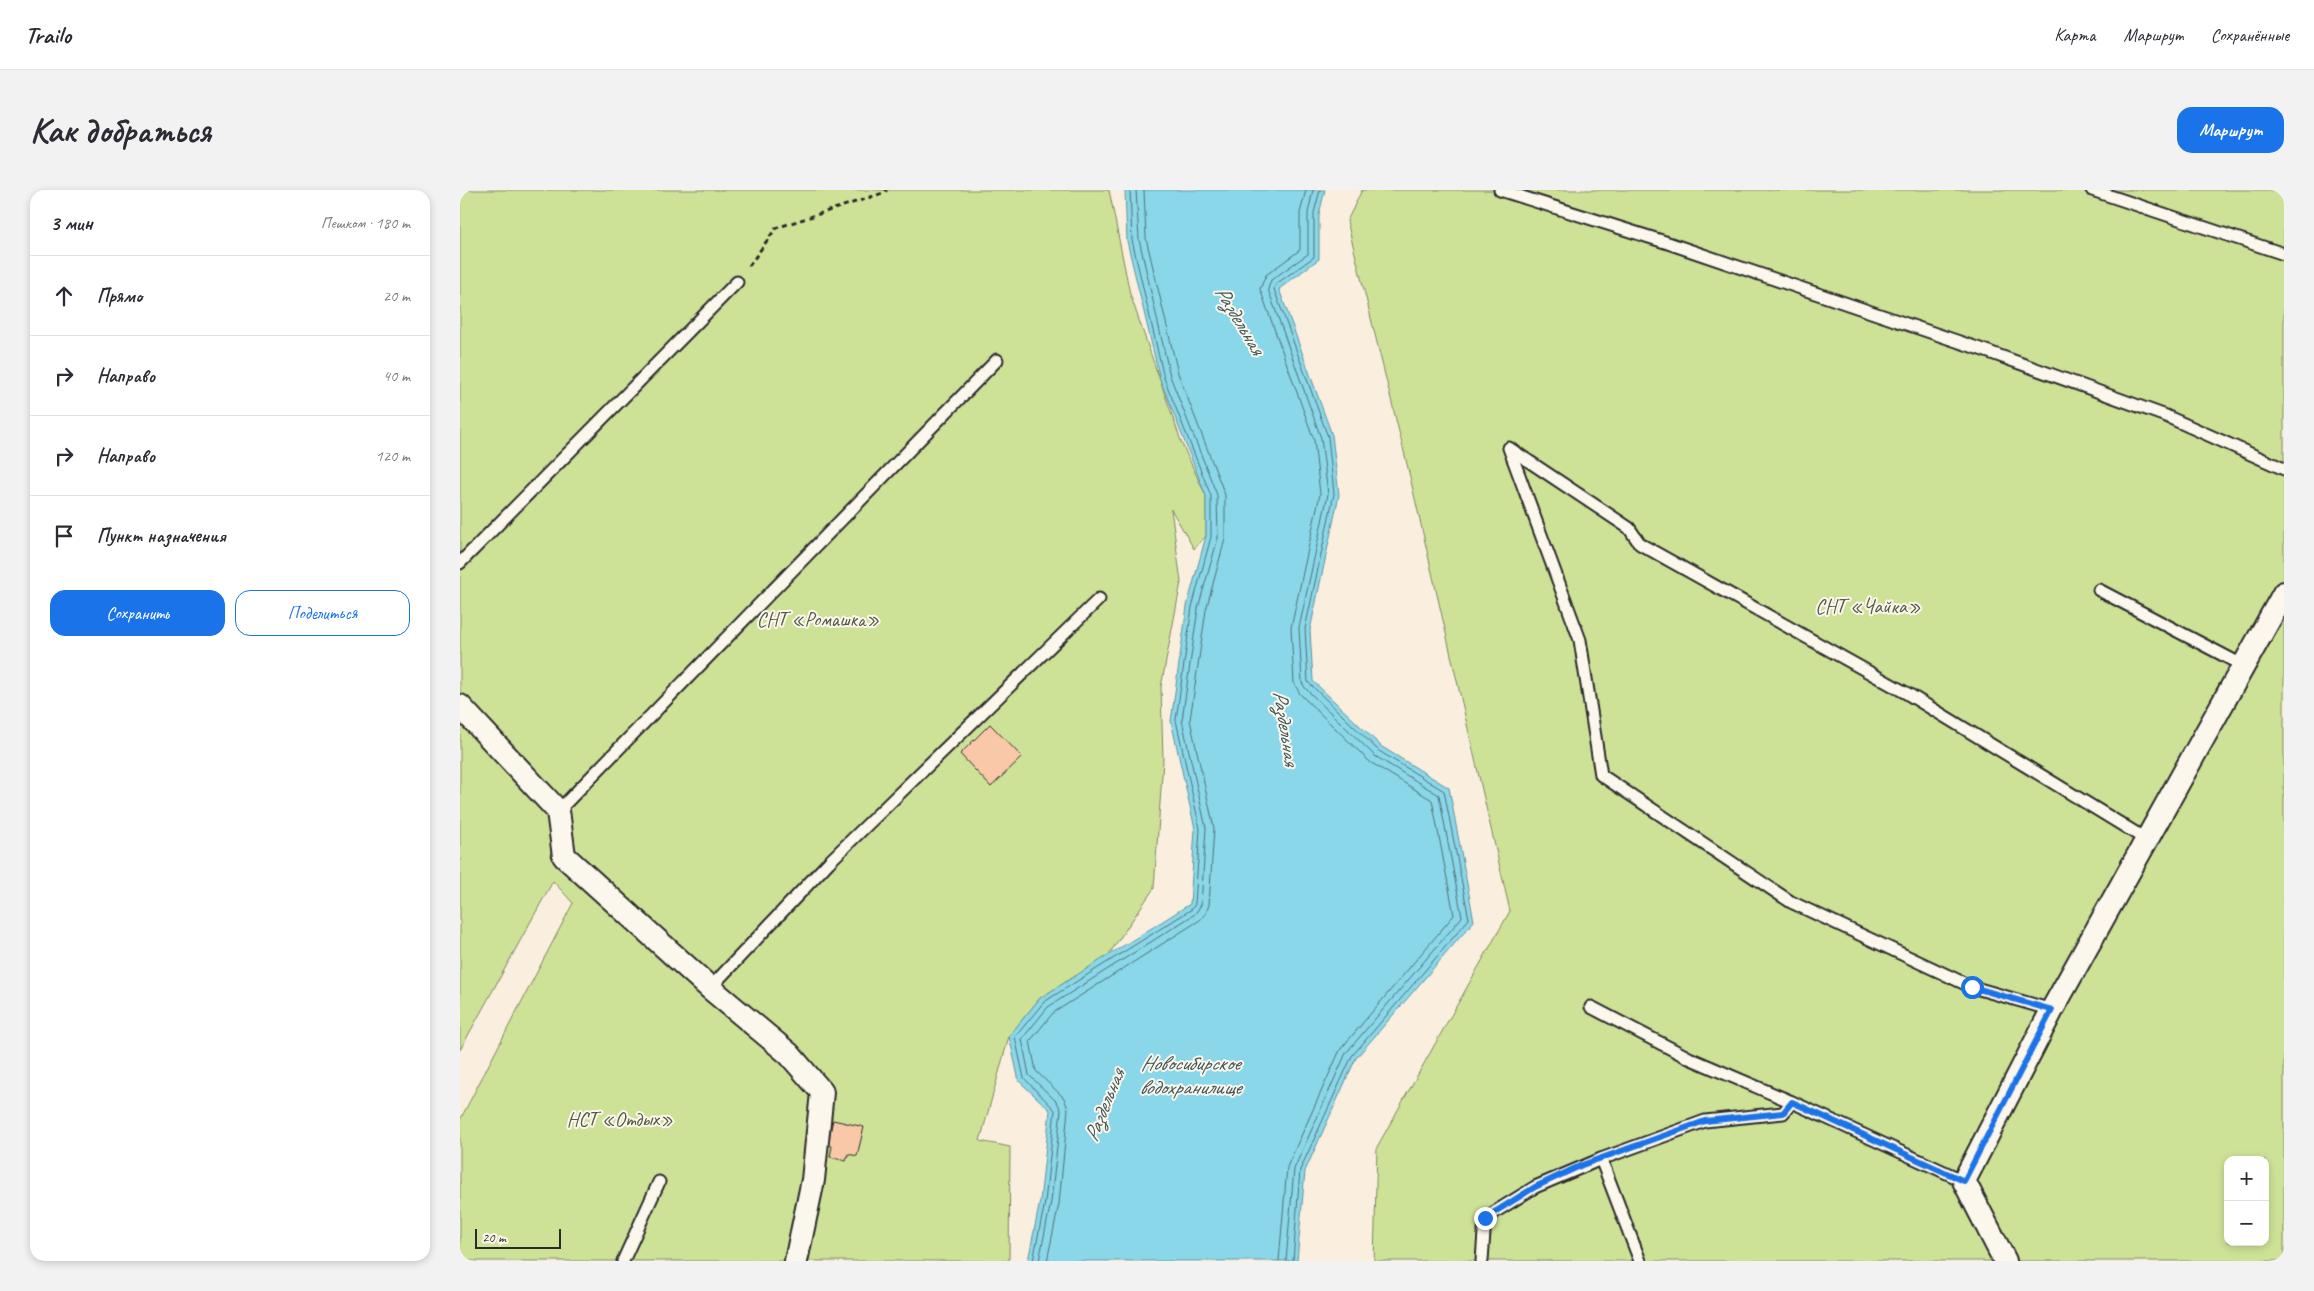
<!DOCTYPE html>
<html lang="ru">
<head>
<meta charset="utf-8">
<style>
  :root { --surface:#fff; --page:#f2f2f3; --text:#2b2b33; --muted:#7c7c81; --line:#e1e1e2; --accent:#1a73e8 }
  body { margin:0; font-family:Caveat,sans-serif; background:var(--page); color:var(--text) }
  .controls { position:absolute; right:15px; bottom:15px; display:grid; overflow:hidden; border-radius:10px; box-shadow:0 2px 8px #0003 }
  .controls button { width:45px; height:45px; display:grid; place-items:center; padding:0; border:0; border-bottom:1px solid var(--line); background:var(--surface); color:var(--text); font:25px sans-serif }
  .scale { position:absolute; left:15px; bottom:12px; width:86px; box-sizing:border-box; padding-left:5px; border:2px solid #2b2b2b; border-top:0; font-size:14px; line-height:18px; white-space:nowrap; color:#2b2b2b; -webkit-text-stroke:4px #fbf7ec; paint-order:stroke }
  .stop { position:absolute; width:15px; height:15px; margin:-11px; border:4px solid #1a73e8; border-radius:50%; background:#fff }
  .stop.end { background:#1a73e8; border-color:#fff; box-shadow:0 1px 5px #0008 }
  .list { margin:0; padding:0; list-style:none }
  h2 { display:flex; justify-content:space-between; align-items:center; height:65px; margin:0; padding:0 20px; font-size:21px }
  h2 small { font-size:16px; font-weight:400; color:var(--muted) }
  .list li { display:grid; grid-template-columns:32px 1fr auto; gap:15px; align-items:center; box-sizing:border-box; height:80px; padding:0 20px; border-top:1px solid var(--line) }
  .list b { display:block; font-size:19px; white-space:nowrap }
  .list em { font-size:16px; font-style:normal; color:var(--muted) }
  .actions { display:flex; gap:10px; padding:15px 20px }
  .actions a { flex:1; padding:11px 0; border:1px solid var(--accent); border-radius:15px; text-align:center; font-size:18px; color:var(--accent) }
  .actions .main { background:var(--accent); color:#fff }
  .icon { flex:none; width:28px; height:28px; fill:none; stroke:currentColor; stroke-width:2; stroke-linecap:round; stroke-linejoin:round }
  .map { position:relative; flex:none; width:1824px; height:1071px; overflow:hidden; border-radius:15px }
  header { display:flex; align-items:center; gap:30px; box-sizing:border-box; height:70px; padding:0 25px; background:var(--surface); border-bottom:1px solid var(--line) }
  header strong { font-size:24px }
  nav { display:flex; gap:28px; margin-inline-start:auto; font-size:18px }
  .intro { display:flex; align-items:center; justify-content:space-between; box-sizing:border-box; height:120px; padding:0 30px }
  h1 { margin:0; font-size:35px }
  .button { padding:12px 22px; border-radius:15px; background:var(--accent); color:#fff; font-size:18px; font-weight:700 }
  main { display:flex; gap:30px; padding:0 30px }
  aside { flex:1; background:var(--surface); border-radius:15px; box-shadow:0 2px 8px #0003 }
  .map>svg:first-child { display:block }
  .green { fill:#cee297; stroke:#7c8661; fill-rule:evenodd }
  .water { fill:#89d7e8; stroke:#63929c }
  .lines { fill:none; stroke-linecap:round; stroke-linejoin:round }
  .shore { stroke:#517077; stroke-width:1 }
  .building { fill:#f8c8a8; stroke:#2b2b2b }
  .service-casing { stroke:#2b2b2b; stroke-width:15 }
  .minor-casing { stroke:#2b2b2b; stroke-width:26 }
  .path { stroke:#2b2b2b; stroke-width:3; stroke-dasharray:5 4; stroke-linecap:butt }
  .service { stroke:#fbf7ec; stroke-width:11 }
  .minor { stroke:#fbf7ec; stroke-width:22 }
  .route { stroke:#1a73e8; stroke-width:6 }
  .labels { text-anchor:middle; stroke-width:4; stroke-linejoin:round; paint-order:stroke }
  .park-label { font-size:20px; fill:#545946; stroke:#fbf7ec }
  .water-label { font-size:21px; font-style:italic; fill:#42565a; stroke:#fbf7ec }
</style>
</head>
<body>
<header>
<strong>Trailo</strong>
<nav><a>Карта</a><a>Маршрут</a><a>Сохранённые</a></nav>
</header>
<div class="intro"><h1>Как добраться</h1><a class="button">Маршрут</a></div>
<main>
<aside>
<h2>3 мин<small>Пешком · 180 m</small></h2>
<ul class="list">
<li><svg class="icon" aria-label="ahead" viewBox="0 0 24 24"><path d="M12 20V5M6 11l6-6 6 6"/></svg><div><b>Прямо</b></div><em>20 m</em></li>
<li><svg class="icon" aria-label="right" viewBox="0 0 24 24"><path d="M7 20v-9h11M14 6l5 5-5 5"/></svg><div><b>Направо</b></div><em>40 m</em></li>
<li><svg class="icon" aria-label="right" viewBox="0 0 24 24"><path d="M7 20v-9h11M14 6l5 5-5 5"/></svg><div><b>Направо</b></div><em>120 m</em></li>
<li><svg class="icon" aria-label="arrive" viewBox="0 0 24 24"><path d="M6 21V4h12l-3 4 3 4H6"/></svg><div><b>Пункт назначения</b></div></li>
</ul>
<div class="actions"><a class="main">Сохранить</a><a>Поделиться</a></div>
</aside>
<div class="map">
<svg width="1824" height="1071" viewBox="0 0 1824 1071">
  <rect width="100%" height="100%" fill="#faeede"/>
  <filter id="ink" filterUnits="userSpaceOnUse"><feTurbulence type="fractalNoise" baseFrequency=".02" numOctaves="2"/><feDisplacementMap in="SourceGraphic" scale="10" xChannelSelector="R" yChannelSelector="G"/><feConvolveMatrix kernelMatrix="1 2 1 2 8 2 1 2 1" color-interpolation-filters="sRGB"/></filter>
  <g filter="url(#ink)">
    <g class="green">
      <path d="M0 0H649L670 104 722 254 746 306V346L734 359 711 319 721 392 701 497 703 570 694 698 647 767 580 808 549 846 520 951 550 957 549 1071H0V930L113 713 93 691 0 860Z"/>
      <path d="M902 0H1824V1071H914L917 957 1050 721 947 274 887 31ZM1768 970H1805V1052H1768Z"/>
    </g>
    <path class="water" d="M665 0H865L859 24V69L819 99 872 245 879 305 850 440 853 491 922 557 989 598 1014 731 896 868 845 981 837 1071H568L580 1011 590 920 559 891 549 846 580 808 730 714 735 639 711 531 727 416 746 346V306L700 189 667 51Z"/>
    <g class="lines">
      <g class="shore">
        <path d="M573 1071 585 1012 595 920 564 888 555 847 584 812 732 719 735 714 740 639 716 530 732 417 751 347V306L704 188 672 50 670 0"/>
        <path d="M579 1071 591 1012 601 920 597 912 569 885 562 849 588 817 735 724 741 715 746 638 722 530 738 418 758 348 757 305 710 186 679 49 676 0"/>
        <path d="M587 1071 599 1014 608 919 604 908 576 881 570 851 593 823 740 730 746 723 749 715 754 638 730 530 746 420 765 349V305L718 183 686 48 684 0"/>
        <path d="M819 1071 827 977 880 860 994 725 972 610 910 572 840 504 834 493 831 438 860 304 854 250 800 99 806 85 840 60V23L846 0"/>
        <path d="M826 1071 834 979 886 863 1002 727 979 605 915 566 846 499 842 493 839 438 868 304 861 248 808 99 811 90 848 64V23L853 0"/>
        <path d="M833 1071 840 980 892 866 1009 729 984 601 919 561 848 492 845 439 874 304 868 247 814 99 816 94 854 67V23L860 0"/>
      </g>
    </g>
    <g class="building">
      <path d="M530 534 562 567 531 597 500 564Z"/>
      <path d="M373 930 404 937 397 966 388 964 386 971 370 967 372 956 367 955Z"/>
    </g>
    <g class="lines">
      <g class="service-casing">
        <g id="service">
          <path d="M1040 0 1205 52 1526 161 1706 226 1824 279"/>
          <path d="M1632 0 1824 64"/>
          <path d="M0 373 277 92"/>
          <path d="M1639 400 1784 476"/>
          <path d="M98 621 537 170"/>
          <path d="M250 798 369 672 639 409"/>
          <path d="M1131 817 1229 868 1332 912 1504 991"/>
          <path d="M1592 820 1512 797 1331 712 1141 585 1120 450 1049 258 1169 338 1180 354 1448 504 1687 650"/>
          <path d="M163 1071 199 992"/>
          <path d="M1022 1071 1025 1028 1075 997 1141 969"/>
          <path d="M1180 1071 1141 969 1245 931 1323 923 1332 912"/>
        </g>
      </g>
      <g class="minor-casing">
        <g id="minor">
          <path d="M0 516 98 621 104 666 250 798 329 864 362 902 353 990 336 1071"/>
          <path d="M1545 1071 1504 991 1592 820 1824 403"/>
        </g>
      </g>
      <path class="path" d="M289 76 316 38 423 3 427 0"/>
      <use href="#service" class="service"/>
      <use href="#minor" class="minor"/>
    </g>
  </g>
  <g class="lines" filter="url(#ink)">
    <path class="route" d="M1025 1028 1075 997 1122 975 1245 931 1323 923 1332 912 1504 991 1592 820 1512 797"/>
  </g>
  <g class="labels">
    <g class="park-label">
      <text x="1408" y="423">СНТ «Чайка»</text>
      <text x="358" y="436">СНТ «Ромашка»</text>
      <text x="160" y="936">НСТ «Отдых»</text>
    </g>
    <g class="water-label">
      <text transform="translate(780 130) rotate(59)" y="7">Раздельная</text>
      <text transform="translate(826 538) rotate(81)" y="7">Раздельная</text>
      <text x="730" y="880">Новосибирское<tspan x="730" dy="24">водохранилище</tspan></text>
      <text transform="translate(644 915) rotate(-68)" y="7">Раздельная</text>
    </g>
  </g>
</svg>
<div class="controls">
<button>+</button>
<button>−</button>
</div>
<div class="scale">20 m</div>
<div class="stop" style="left:1512px;top:797px"></div>
<div class="stop end" style="left:1025px;top:1028px"></div>
</div>
</main>
</body>
</html>
